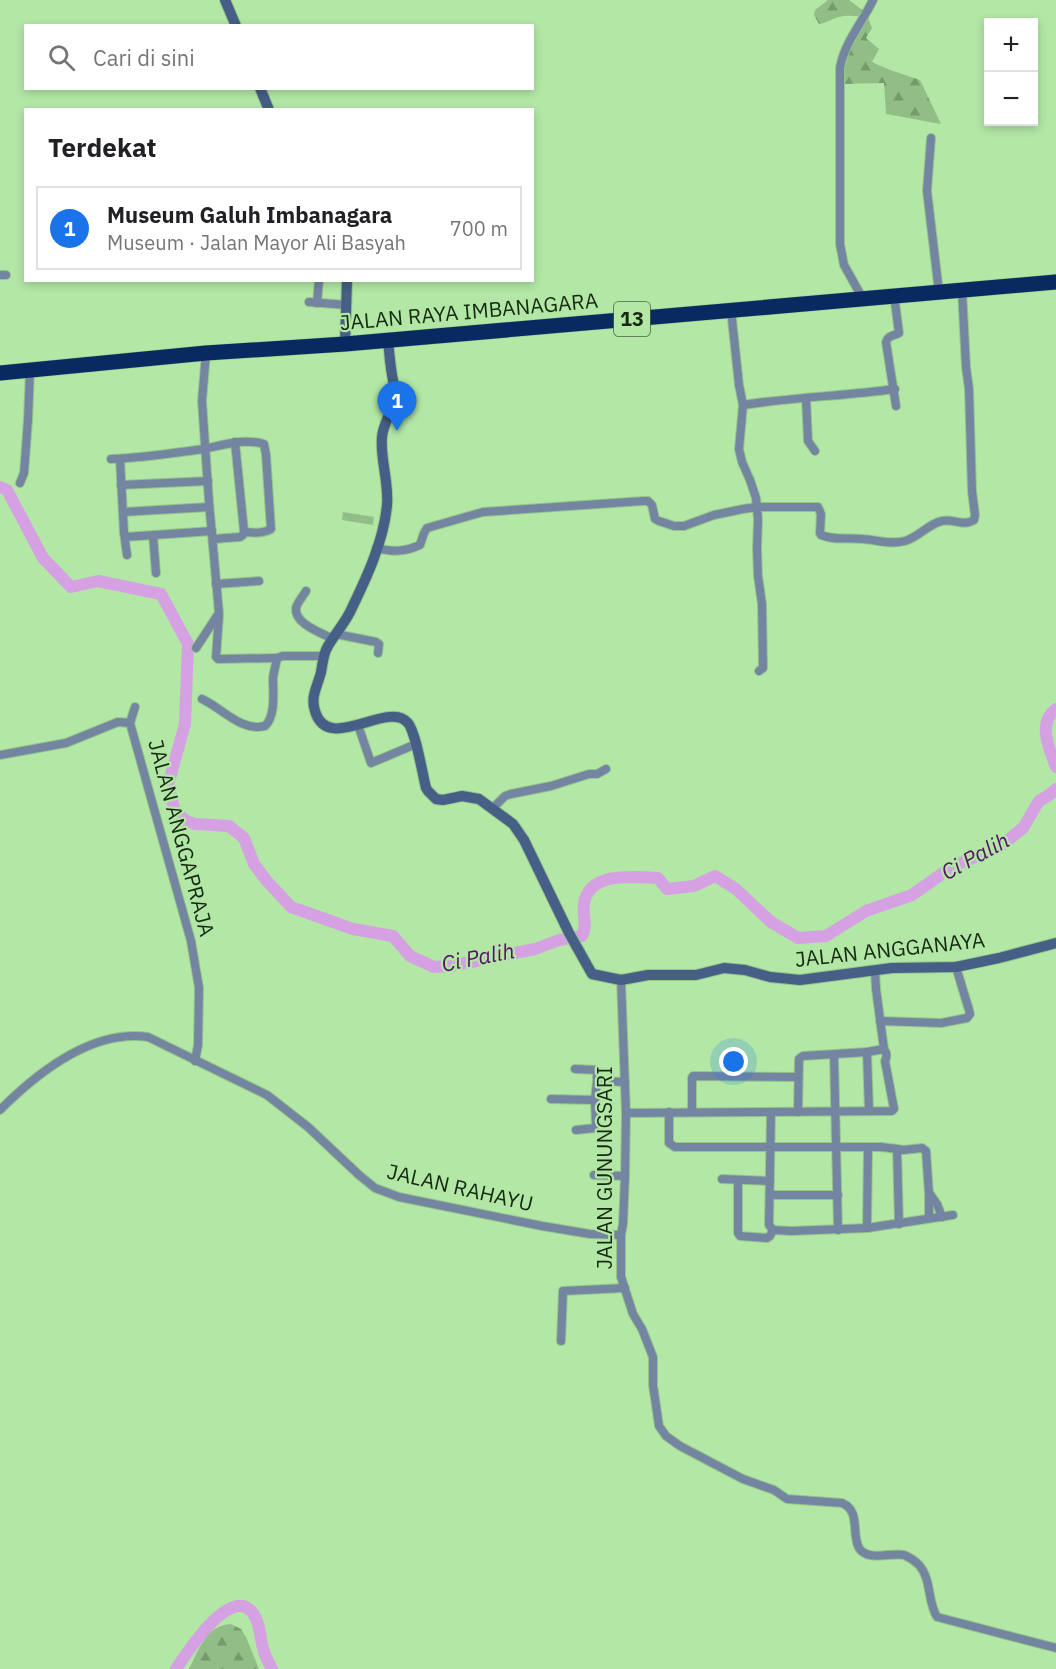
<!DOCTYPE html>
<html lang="id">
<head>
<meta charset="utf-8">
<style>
  :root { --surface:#fff; --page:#f2f2f2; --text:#202124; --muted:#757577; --line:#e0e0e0; --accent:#1a73e8 }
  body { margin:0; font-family:"IBM Plex Sans",sans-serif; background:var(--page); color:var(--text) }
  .controls { position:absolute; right:18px; top:18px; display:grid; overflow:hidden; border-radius:0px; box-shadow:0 3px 9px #0003 }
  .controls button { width:54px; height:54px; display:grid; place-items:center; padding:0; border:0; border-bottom:2px solid var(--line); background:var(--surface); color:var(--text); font:30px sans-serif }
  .you { position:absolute; left:734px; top:1062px; width:21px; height:21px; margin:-15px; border:4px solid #fff; border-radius:50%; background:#1a73e8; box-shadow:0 0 0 9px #1a73e833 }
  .badge { display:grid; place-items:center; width:39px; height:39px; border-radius:50%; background:var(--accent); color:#fff; font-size:20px; font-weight:700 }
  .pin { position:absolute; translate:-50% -50px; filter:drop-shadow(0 2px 3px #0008) }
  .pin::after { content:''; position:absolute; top:32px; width:21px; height:18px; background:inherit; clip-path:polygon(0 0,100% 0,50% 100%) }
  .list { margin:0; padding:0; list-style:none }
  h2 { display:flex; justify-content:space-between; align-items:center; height:78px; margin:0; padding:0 24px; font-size:26px }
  h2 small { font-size:20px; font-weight:400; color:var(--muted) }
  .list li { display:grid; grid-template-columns:39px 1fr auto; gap:18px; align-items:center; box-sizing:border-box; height:84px; margin:0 12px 12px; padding:0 12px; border:2px solid var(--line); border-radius:0px }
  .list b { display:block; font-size:22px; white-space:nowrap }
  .list p { margin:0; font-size:20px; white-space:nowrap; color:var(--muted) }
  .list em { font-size:20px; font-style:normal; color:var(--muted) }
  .icon { flex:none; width:33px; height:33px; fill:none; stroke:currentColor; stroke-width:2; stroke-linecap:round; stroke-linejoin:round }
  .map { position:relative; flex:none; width:1056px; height:1669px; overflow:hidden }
  .search { position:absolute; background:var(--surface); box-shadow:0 3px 9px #0003; left:24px; top:24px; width:510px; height:66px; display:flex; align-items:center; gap:15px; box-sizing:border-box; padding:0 21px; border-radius:0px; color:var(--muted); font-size:22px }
  .panel { position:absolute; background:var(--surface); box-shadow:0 3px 9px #0003; left:24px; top:108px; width:510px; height:174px; border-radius:0px }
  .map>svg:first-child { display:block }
  .forest { fill:url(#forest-firs) }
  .green { fill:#91be87 }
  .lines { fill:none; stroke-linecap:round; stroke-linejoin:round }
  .river { stroke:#d6a1e3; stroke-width:12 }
  .street-casing { stroke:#96c58b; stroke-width:10 }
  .secondary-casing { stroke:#96c58b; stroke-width:12 }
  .highway-casing { stroke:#96c58b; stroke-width:16 }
  .street { stroke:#7485a1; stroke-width:8 }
  .secondary { stroke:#465f86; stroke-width:10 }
  .highway { stroke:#082a60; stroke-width:15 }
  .labels { text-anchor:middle; stroke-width:4.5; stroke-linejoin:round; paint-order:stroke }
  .shield { fill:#b2e7a6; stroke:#45633e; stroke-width:1.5 }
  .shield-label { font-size:20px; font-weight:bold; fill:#162a11 }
  .street-label { font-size:21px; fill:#162a11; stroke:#b2e7a6 }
  .water-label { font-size:22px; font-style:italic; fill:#551463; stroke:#b2e7a6 }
</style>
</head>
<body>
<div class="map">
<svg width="1056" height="1669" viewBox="0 0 1056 1669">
  <defs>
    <pattern id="forest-firs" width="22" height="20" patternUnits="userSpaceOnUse" patternTransform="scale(1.5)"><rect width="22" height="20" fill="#91be87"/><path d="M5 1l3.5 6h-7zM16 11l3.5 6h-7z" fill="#759b6d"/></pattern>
  </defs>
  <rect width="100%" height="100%" fill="#b2e7a6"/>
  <g class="forest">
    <path d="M828 0H849L865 12 860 16C852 16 846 15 839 17 832 19 826 23 819 24L814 15 815 10Z"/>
    <path d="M868 17 872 28 866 38 879 49 872 62 890 70 920 80 941 124 886 114 884 83 842 84C842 54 853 41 868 17Z"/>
    <path d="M231 1624 241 1629 246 1637 259 1669H189C199 1650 206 1625 231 1624Z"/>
  </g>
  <path class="green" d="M343 512 374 517 373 525 342 520Z"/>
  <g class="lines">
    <g class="river">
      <path d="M0 487 7 490 43 558 71 587 98 581 161 594 188 644 185 724 168 785 175 811 186 821 195 824 229 826 244 838 254 864 266 880 291 907 353 929 393 936 410 956 434 967 451 966 535 949 559 940 582 936C588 925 582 915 584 903 590 871 633 877 658 878L667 889 694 886 715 876 736 889 771 922 798 938 826 936 866 911 912 895 953 866 998 848 1023 828 1039 801 1049 795 1056 789"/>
      <path d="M1056 709C1037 723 1049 748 1056 767"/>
      <path d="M176 1669C186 1654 230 1585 252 1612 261 1623 260 1640 264 1652 266 1658 269 1663 272 1669"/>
    </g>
    <g class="street-casing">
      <g id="street">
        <path d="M931 138 927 191 939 292"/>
        <path d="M0 275H6"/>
        <path d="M894 295 899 333C894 336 888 335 886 342L896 406"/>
        <path d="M863 299 844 265 840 244V68C844 43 862 23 873 0"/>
        <path d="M309 302 347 305"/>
        <path d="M317 303 319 280"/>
        <path d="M731 310 739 385 743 405 739 449 742 462 750 480 756 498 758 519 757 549 758 576 762 604 763 668 759 671"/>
        <path d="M806 398 808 441 815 451"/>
        <path d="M743 405C794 397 844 396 895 389"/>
        <path d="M235 442 244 531"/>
        <path d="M111 459C142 458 173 453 204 449 224 445 243 438 264 444L266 455 271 529C265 533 251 534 244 531L243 535 240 537 213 539"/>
        <path d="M120 459 124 533 127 555"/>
        <path d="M20 483 24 473 28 420 30 370"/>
        <path d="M121 485 208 481"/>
        <path d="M123 512 209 507"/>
        <path d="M153 535 156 573"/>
        <path d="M125 537 212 531"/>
        <path d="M376 548C393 552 404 552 420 545L424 533 427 528 483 512 643 501H648L652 505 655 519 659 521 674 526H684L714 515 743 509 757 507H818L821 514 820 533 821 535C835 541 848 537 863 539 877 540 891 545 905 541 919 537 928 524 942 521 953 518 963 527 974 520L975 515 972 491 969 389 966 367 962 290"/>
        <path d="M216 584 259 581"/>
        <path d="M306 591C303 596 297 603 296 608 294 624 322 633 333 639"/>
        <path d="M219 616 216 657 218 659 277 658"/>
        <path d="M336 634 376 642 379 644 378 653"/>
        <path d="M196 648 219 613 209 502 202 401 206 353"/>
        <path d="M202 699C222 708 241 732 265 726 276 716 273 691 273 678 274 671 276 664 277 658L283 656H323"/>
        <path d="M130 723 135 707"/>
        <path d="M358 725 371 763 416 744"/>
        <path d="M0 755 66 743 118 722 130 723 191 941 199 988 198 1045 195 1061"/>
        <path d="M493 808 505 796 511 794 551 786 589 774H597L606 769"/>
        <path d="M875 970 876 989 884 1049"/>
        <path d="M621 980 626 1113 625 1176 623 1224 621 1235V1277L633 1314 642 1329 653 1357V1385L659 1426 666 1436 680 1446 743 1479 774 1490 787 1499 842 1503C861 1511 851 1533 859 1548 868 1562 891 1552 904 1555 909 1557 915 1561 919 1565 932 1580 927 1601 937 1617L1056 1648"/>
        <path d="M880 1021 941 1023 967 1018 970 1014 969 1010 956 967"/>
        <path d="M834 1055 838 1230"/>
        <path d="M575 1069 597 1070V1081"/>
        <path d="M551 1099 595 1100 597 1081 625 1082"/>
        <path d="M0 1110C37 1073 92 1029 148 1037L267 1095 308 1127 359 1175 375 1188 399 1197 542 1226 590 1234 621 1235"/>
        <path d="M669 1112V1143L675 1147H881L897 1149"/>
        <path d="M692 1112V1078L693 1076 798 1077"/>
        <path d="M771 1112 769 1225 773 1230"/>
        <path d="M798 1112 799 1059 803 1056 867 1052 869 1111"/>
        <path d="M626 1113 892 1111 894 1109 885 1061C887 1057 887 1053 884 1049L867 1052"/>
        <path d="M576 1130 595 1128 596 1127 595 1100"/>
        <path d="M594 1175 625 1176"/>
        <path d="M722 1179 770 1181"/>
        <path d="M738 1180V1233L740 1236 767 1238 770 1236 773 1230"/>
        <path d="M930 1194 937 1204 942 1217"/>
        <path d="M770 1195H838"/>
        <path d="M899 1224 897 1149 903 1150 922 1148 926 1151 929 1194V1218"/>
        <path d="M867 1228 868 1147"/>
        <path d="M773 1230 791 1231 867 1228 953 1215"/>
        <path d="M561 1341 563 1291 625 1288"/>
      </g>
    </g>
    <g class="secondary-casing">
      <g id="secondary">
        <path d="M225 0 236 26"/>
        <path d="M260 88 269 110"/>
        <path d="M388 339C389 351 390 363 392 375 393 381 395 388 395 393 395 408 383 422 382 437 380 459 389 482 387 505 384 541 366 579 350 612 344 624 335 634 328 646 323 654 323 662 321 672 318 685 310 697 315 711 328 755 388 699 408 723 416 733 422 772 426 788L428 791 436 799 443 800 462 796 479 799 513 824 524 840 569 933 592 974 621 980 648 975H696L724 968 745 970 770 977 800 980 892 968 956 967 999 958 1056 943"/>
        <path d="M345 344 347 280"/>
      </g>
    </g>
    <g class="highway-casing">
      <path id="highway" d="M0 373 206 353 345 344 1056 282"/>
    </g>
    <use href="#street" class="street"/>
    <use href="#secondary" class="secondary"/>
    <use href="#highway" class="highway"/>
  </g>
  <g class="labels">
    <rect class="shield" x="614" y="302" width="36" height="34" rx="4.5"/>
    <g class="shield-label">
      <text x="632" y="326">13</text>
    </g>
    <g class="street-label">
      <text transform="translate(469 312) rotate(-5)" y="7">JALAN RAYA IMBANAGARA</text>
      <text transform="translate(181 838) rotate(75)" y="7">JALAN ANGGAPRAJA</text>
      <text transform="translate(890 950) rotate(-6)" y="7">JALAN ANGGANAYA</text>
      <text transform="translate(605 1168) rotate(-90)" y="7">JALAN GUNUNGSARI</text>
      <text transform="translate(460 1188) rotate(13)" y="7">JALAN RAHAYU</text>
    </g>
    <g class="water-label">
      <text transform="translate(975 856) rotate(-29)" y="8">Ci Palih</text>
      <text transform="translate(478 957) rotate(-11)" y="8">Ci Palih</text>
    </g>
  </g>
</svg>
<div class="controls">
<button>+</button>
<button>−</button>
</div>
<div class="you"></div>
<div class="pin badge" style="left:397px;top:431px">1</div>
<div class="search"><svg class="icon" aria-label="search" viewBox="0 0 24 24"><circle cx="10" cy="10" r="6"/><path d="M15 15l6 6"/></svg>Cari di sini</div>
<section class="panel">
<h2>Terdekat<small></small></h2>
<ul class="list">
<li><span class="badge">1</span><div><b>Museum Galuh Imbanagara</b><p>Museum · Jalan Mayor Ali Basyah</p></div><em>700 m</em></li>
</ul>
</section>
</div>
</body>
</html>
